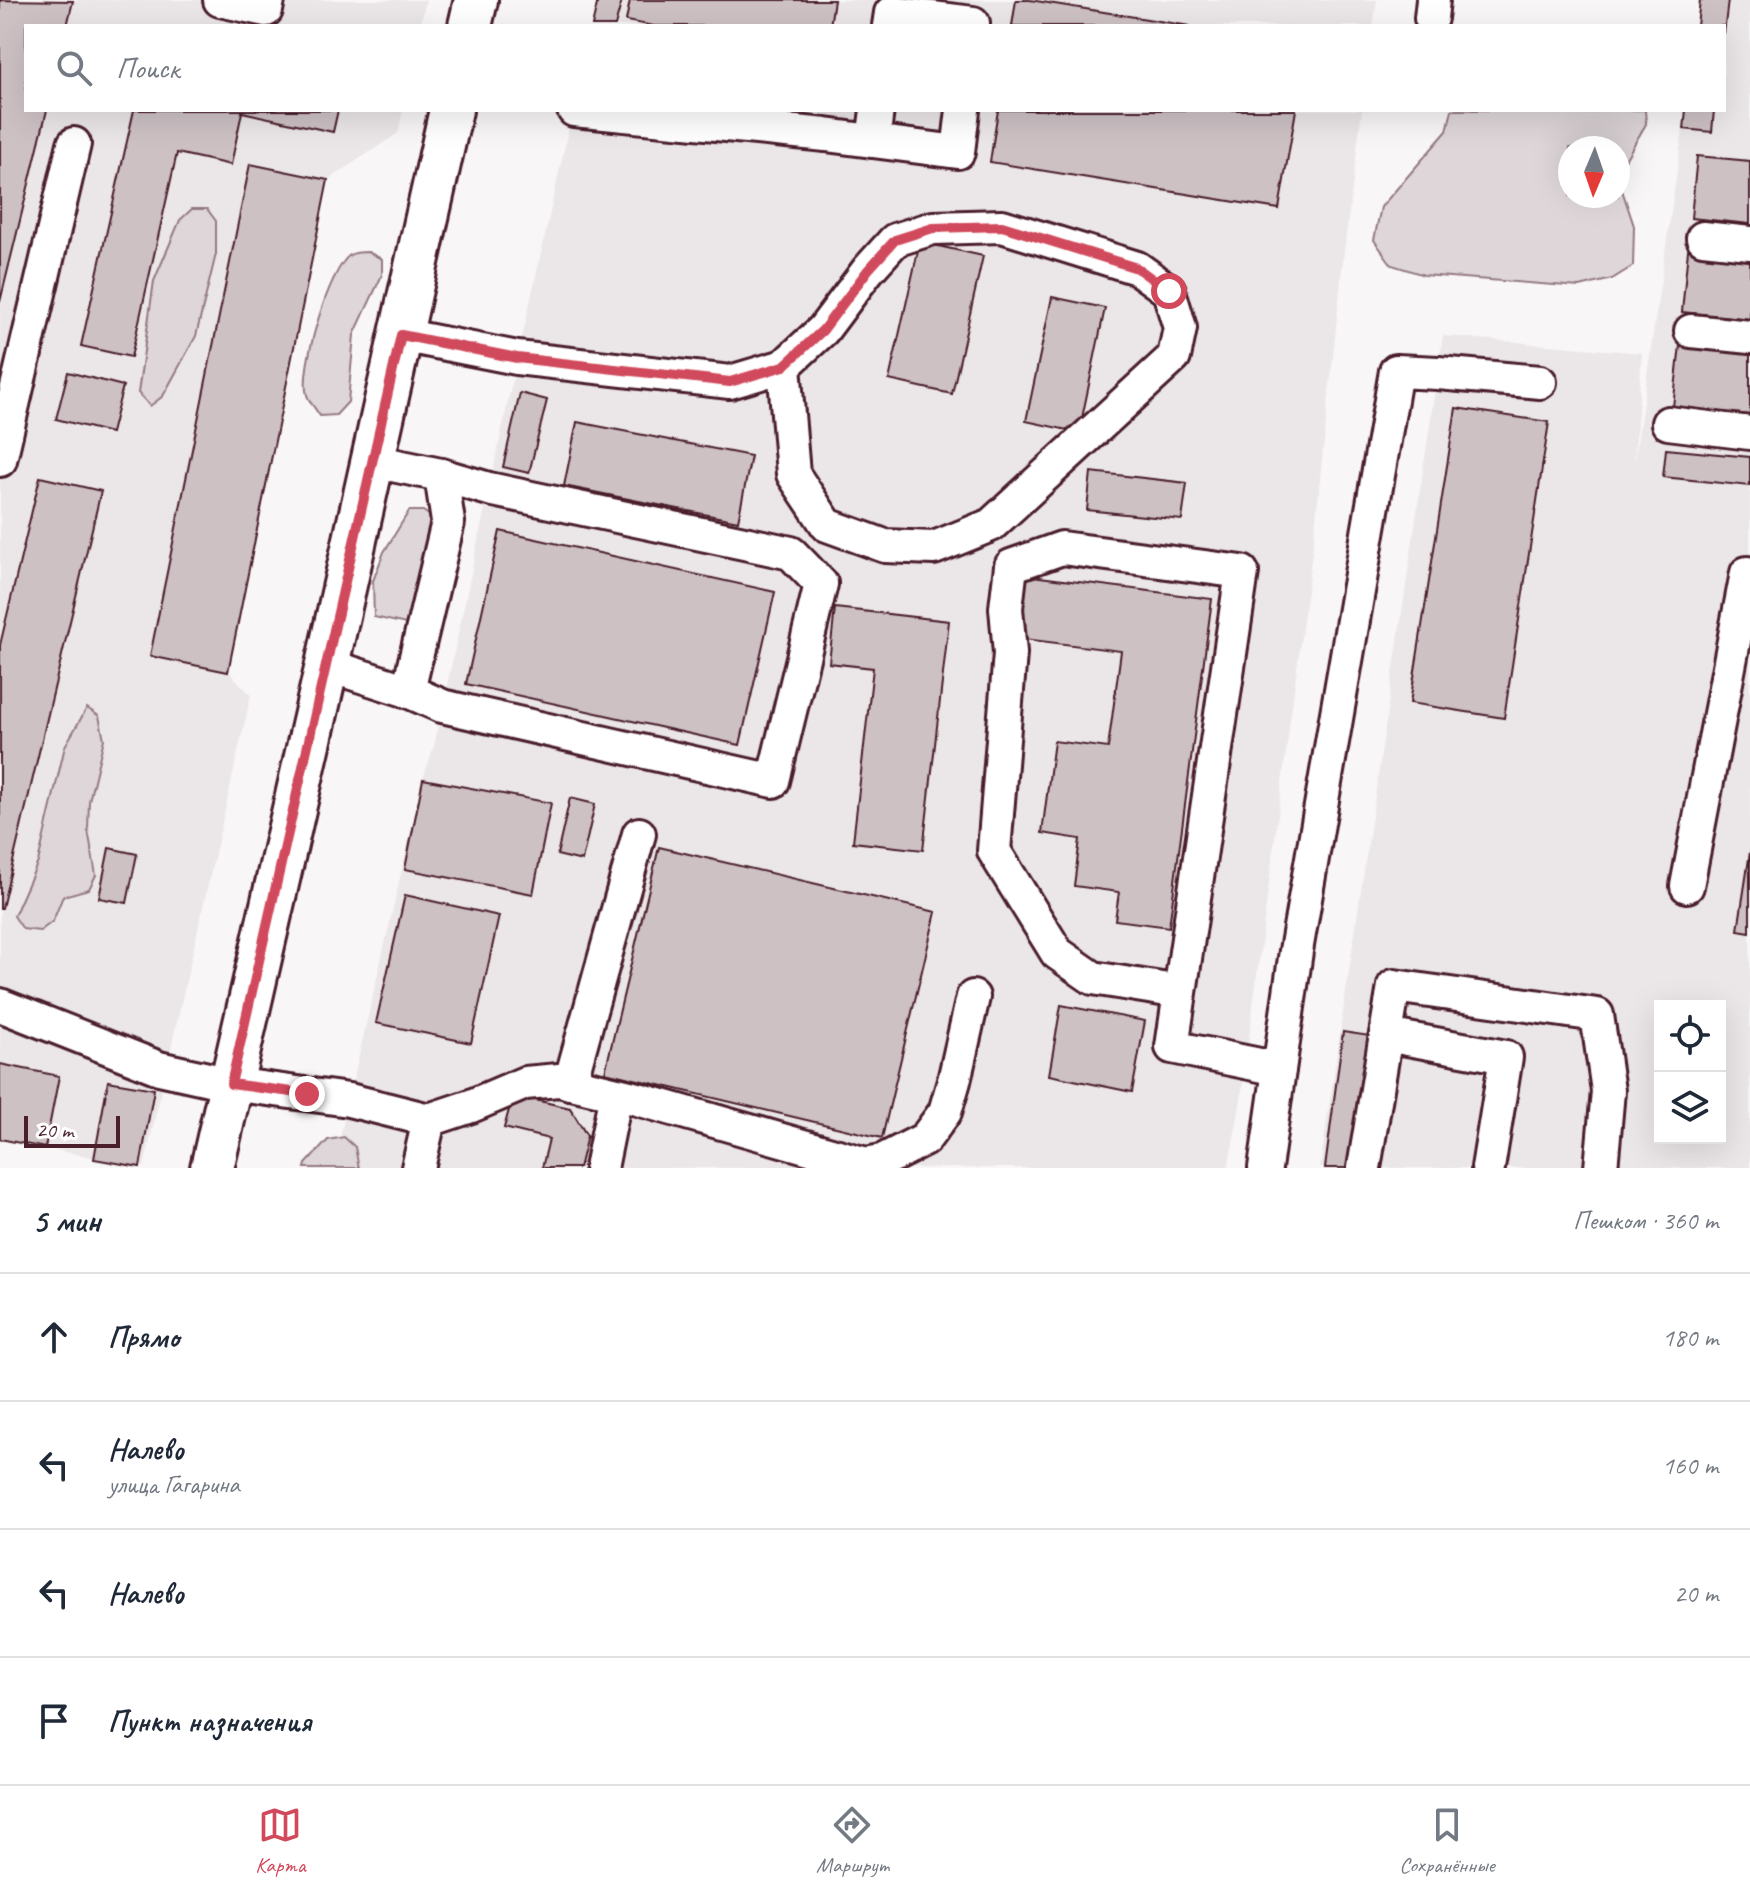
<!DOCTYPE html>
<html lang="ru">
<head>
<meta charset="utf-8">
<style>
  :root { --surface:#fff; --page:#f2f2f3; --text:#1f2937; --muted:#747a83; --line:#e0e1e3; --accent:#d1495b }
  body { margin:0; font-family:Caveat,sans-serif; background:var(--page); color:var(--text) }
  .controls { position:absolute; right:24px; bottom:24px; display:grid; overflow:hidden; border-radius:0px; box-shadow:0 8px 32px #0002 }
  .controls button { width:72px; height:72px; display:grid; place-items:center; padding:0; border:0; border-bottom:2px solid var(--line); background:var(--surface); color:var(--text); font:40px sans-serif }
  .compass { position:absolute; left:1558px; top:136px; width:72px; height:72px; border-radius:50%; background:var(--surface); box-shadow:0 8px 32px #0002; rotate:182deg }
  .scale { position:absolute; left:24px; bottom:20px; width:96px; box-sizing:border-box; padding-left:8px; border:4px solid #4a1f2b; border-top:0; font-size:22px; line-height:28px; white-space:nowrap; color:#4a1f2b; -webkit-text-stroke:6px #fff; paint-order:stroke }
  .stop { position:absolute; width:24px; height:24px; margin:-18px; border:6px solid #d1495b; border-radius:50%; background:#fff }
  .stop.end { background:#d1495b; border-color:#fff; box-shadow:0 2px 8px #0008 }
  .list { margin:0; padding:0; list-style:none }
  h2 { display:flex; justify-content:space-between; align-items:center; height:104px; margin:0; padding:0 32px; font-size:34px }
  h2 small { font-size:26px; font-weight:400; color:var(--muted) }
  .list li { display:grid; grid-template-columns:52px 1fr auto; gap:24px; align-items:center; box-sizing:border-box; height:128px; padding:0 32px; border-top:2px solid var(--line) }
  .list b { display:block; font-size:30px; white-space:nowrap }
  .list p { margin:0; font-size:26px; white-space:nowrap; color:var(--muted) }
  .list em { font-size:26px; font-style:normal; color:var(--muted) }
  .icon { flex:none; width:44px; height:44px; fill:none; stroke:currentColor; stroke-width:2; stroke-linecap:round; stroke-linejoin:round }
  .map { position:relative; flex:none; width:1750px; height:1168px; overflow:hidden }
  .search { position:absolute; background:var(--surface); box-shadow:0 8px 32px #0002; left:24px; right:24px; top:24px; height:88px; display:flex; align-items:center; gap:20px; box-sizing:border-box; padding:0 28px; border-radius:0px; color:var(--muted); font-size:30px }
  .sheet { height:616px; background:var(--surface) }
  nav { display:flex; justify-content:space-around; align-items:center; box-sizing:border-box; height:112px; border-top:2px solid var(--line); background:var(--surface); font-size:22px; color:var(--muted) }
  nav a { display:grid; justify-items:center; gap:4px }
  nav .on { color:var(--accent) }
  .map>svg:first-child { display:block }
  .built { fill:#ebe6e8; fill-rule:evenodd }
  .green { fill:#ded6d9; stroke:#947a82; stroke-width:2; fill-rule:evenodd }
  .building { fill:#cdc1c4; stroke:#4a1f2b; stroke-width:2 }
  .lines { fill:none; stroke-linecap:round; stroke-linejoin:round }
  .minor-casing { stroke:#4a1f2b; stroke-width:38 }
  .major-casing { stroke:#4a1f2b; stroke-width:48 }
  .minor { stroke:#fff; stroke-width:32 }
  .major { stroke:#fff; stroke-width:42 }
  .route { stroke:#d1495b; stroke-width:10 }
</style>
</head>
<body>
<div class="map">
<svg width="1750" height="1168" viewBox="0 0 1750 1168">
  <rect width="100%" height="100%" fill="#f8f6f7"/>
  <filter id="ink" filterUnits="userSpaceOnUse"><feTurbulence type="fractalNoise" baseFrequency=".0125" numOctaves="2"/><feDisplacementMap in="SourceGraphic" scale="16" xChannelSelector="R" yChannelSelector="G"/><feConvolveMatrix kernelMatrix="1 2 1 2 8 2 1 2 1" color-interpolation-filters="sRGB"/></filter>
  <g filter="url(#ink)">
    <g class="built">
      <path d="M0 0H426L420 26H26V110H403L398 133 328 180 228 671 251 695 144 1167 45 1148 59 1076 0 1064Z"/>
      <path d="M599 0H1377L1373 26H592Z"/>
      <path d="M1700 0H1750V1168H1320L1443 336 1642 353 1634 464 1686 110H1724V26H1697ZM1660 1006H1720V1138H1660Z"/>
      <path d="M573 110H1362L1344 251 1314 536 1240 1106 1228 1168H333L423 779 434 746 512 383Z"/>
    </g>
    <g class="green">
      <path d="M1452 110H1645L1646 124 1622 165 1619 181 1634 226 1633 266 1612 279 1580 287 1424 275 1392 265 1374 240 1381 207 1447 131ZM1618 148V196H1570V148Z"/>
      <path d="M192 209H207L216 221V254L196 336 163 396 150 406 138 393 154 281 180 220Z"/>
      <path d="M368 252 382 259V275L354 335 348 402 336 415 320 416C316 409 309 402 307 395 299 371 329 269 350 255 355 252 363 252 368 252Z"/>
      <path d="M409 511H423L436 520 421 618 406 624 374 617 373 581 384 552Z"/>
      <path d="M87 708 99 716 104 739 89 801 88 830 96 875 89 889 63 896 53 921 40 931 23 929 14 916 38 862 65 746Z"/>
      <path d="M344 1137 355 1147 359 1168H305L306 1164 328 1140Z"/>
    </g>
    <g class="building">
      <path d="M0 0 73 1 67 26H26V110H47L0 302Z"/>
      <path d="M598 0H622L615 26H592Z"/>
      <path d="M630 0H834L830 26H654L626 21Z"/>
      <path d="M1016 0H1030L1190 26H1012Z"/>
      <path d="M1700 0H1728L1724 34V26H1697Z"/>
      <path d="M134 110H338L333 132 242 112 231 165 177 153 131 357 81 346Z"/>
      <path d="M998 110H1296L1279 209 990 162Z"/>
      <path d="M1686 110H1714L1712 132 1684 129Z"/>
      <path d="M1697 156 1750 161V224L1691 218Z"/>
      <path d="M250 164 328 180 228 672 150 656Z"/>
      <path d="M920 242 983 256 952 394 889 380Z"/>
      <path d="M1688 250 1750 256V319L1682 312Z"/>
      <path d="M1052 297 1105 308 1081 423 1072 431 1026 421Z"/>
      <path d="M1680 345 1750 352V415L1673 407Z"/>
      <path d="M68 372 123 386 111 433 56 419Z"/>
      <path d="M520 393 547 400 529 473 503 467Z"/>
      <path d="M1456 408 1549 422 1504 718 1410 703Z"/>
      <path d="M577 422 751 456 738 521 564 486Z"/>
      <path d="M1666 449 1750 457V486L1663 477Z"/>
      <path d="M1091 472 1187 483 1182 520 1087 510Z"/>
      <path d="M40 477 101 491 2 908H0V645Z"/>
      <path d="M500 531 775 592 740 745 466 684Z"/>
      <path d="M1024 575 1212 599 1169 927 1115 920 1119 892 1074 886 1080 839 1042 833 1054 741 1108 748 1121 651 1016 638Z"/>
      <path d="M835 608 949 621 923 850 853 842 873 668 829 663Z"/>
      <path d="M423 779 551 803 533 894 405 869Z"/>
      <path d="M570 798 595 804 582 861 557 855Z"/>
      <path d="M659 847 936 912 882 1138 605 1072Z"/>
      <path d="M109 848 137 854 127 903 99 898Z"/>
      <path d="M1750 852V932L1738 930Z"/>
      <path d="M405 895 499 916 471 1043 376 1023Z"/>
      <path d="M1061 1005 1145 1021 1132 1092 1049 1075Z"/>
      <path d="M1343 1032 1370 1036 1353 1168H1325Z"/>
      <path d="M0 1064 59 1076 45 1148 0 1139Z"/>
      <path d="M108 1081 154 1089 140 1167 94 1159Z"/>
      <path d="M513 1095 570 1108 587 1136 579 1168H542L549 1139 504 1128Z"/>
    </g>
    <g class="lines">
      <g class="minor-casing">
        <g id="minor">
          <path d="M220 0 266 10 268 0"/>
          <path d="M1431 18 1433 0"/>
          <path d="M889 26 891 13 973 23V26"/>
          <path d="M574 110 826 135 958 152 963 110"/>
          <path d="M873 141 877 110"/>
          <path d="M1703 238 1750 243"/>
          <path d="M1691 331 1750 337"/>
          <path d="M401 335 517 358 730 382 784 366 823 330 868 270 895 240 933 228 1002 226 1137 268 1169 291 1180 328 1174 357 991 525 934 548 885 546 827 525 793 474 784 366"/>
          <path d="M1668 423 1750 433"/>
          <path d="M0 460 74 144"/>
          <path d="M327 665 408 691 442 706 773 781 821 584 791 553 489 489 441 475 373 461"/>
          <path d="M408 691 448 522 441 475"/>
          <path d="M1687 886 1747 573 1750 574"/>
          <path d="M1180 992 1093 978 1057 953 994 851 1010 653 1006 608 1011 566 1062 548 1242 572 1172 1047 1279 1069"/>
          <path d="M0 1005 159 1068 231 1084 349 1100 429 1120 418 1168"/>
          <path d="M1386 1035 1506 1057 1488 1168"/>
          <path d="M570 1083 639 834"/>
          <path d="M429 1120 471 1106 525 1083 559 1080 634 1098 866 1164 882 1161 925 1139 945 1112 954 1081 973 997"/>
          <path d="M601 1168 616 1094"/>
          <path d="M1265 1168 1296 951 1396 371 1438 373 1540 382"/>
          <path d="M1364 1168 1394 986 1597 1015 1608 1091 1601 1168"/>
        </g>
      </g>
      <g class="major-casing">
        <g id="major">
          <path d="M470 26 476 0"/>
          <path d="M212 1168 327 665 451 110"/>
        </g>
      </g>
      <use href="#minor" class="minor"/>
      <use href="#major" class="major"/>
    </g>
  </g>
  <g class="lines" filter="url(#ink)">
    <path class="route" d="M307 1094 231 1084 401 335 517 358 730 382 784 366 823 330 868 270 895 240 933 228 1002 226 1137 268 1169 291"/>
  </g>
</svg>
<div class="controls">
<button><svg class="icon" aria-label="locate" viewBox="0 0 24 24"><circle cx="12" cy="12" r="6"/><path d="M12 2v4M12 18v4M2 12h4M18 12h4"/></svg></button>
<button><svg class="icon" aria-label="layers" viewBox="0 0 24 24"><path d="M12 4l9 5-9 5-9-5zM3 14l9 5 9-5"/></svg></button>
</div>
<svg class="compass" viewBox="-18 -18 36 36"><path d="M0-13l5 13h-10z" fill="#e53935"/><path d="M0 13l5-13h-10z" fill="#747a83"/></svg>
<div class="scale">20 m</div>
<div class="stop" style="left:1169px;top:291px"></div>
<div class="stop end" style="left:307px;top:1094px"></div>
<div class="search"><svg class="icon" aria-label="search" viewBox="0 0 24 24"><circle cx="10" cy="10" r="6"/><path d="M15 15l6 6"/></svg>Поиск</div>
</div>
<section class="sheet">
<h2>5 мин<small>Пешком · 360 m</small></h2>
<ul class="list">
<li><svg class="icon" aria-label="ahead" viewBox="0 0 24 24"><path d="M12 20V5M6 11l6-6 6 6"/></svg><div><b>Прямо</b></div><em>180 m</em></li>
<li><svg class="icon" aria-label="left" viewBox="0 0 24 24"><path d="M17 20v-9H6M10 6l-5 5 5 5"/></svg><div><b>Налево</b><p>улица Гагарина</p></div><em>160 m</em></li>
<li><svg class="icon" aria-label="left" viewBox="0 0 24 24"><path d="M17 20v-9H6M10 6l-5 5 5 5"/></svg><div><b>Налево</b></div><em>20 m</em></li>
<li><svg class="icon" aria-label="arrive" viewBox="0 0 24 24"><path d="M6 21V4h12l-3 4 3 4H6"/></svg><div><b>Пункт назначения</b></div></li>
</ul>
</section>
<nav>
<a class="on"><svg class="icon" aria-label="map" viewBox="0 0 24 24"><path d="M3 6l6-2 6 2 6-2v14l-6 2-6-2-6 2zM9 4v14M15 6v14"/></svg>Карта</a>
<a><svg class="icon" aria-label="directions" viewBox="0 0 24 24"><path d="M12 3l9 9-9 9-9-9zM9 14v-3h6M13 9l2 2-2 2"/></svg>Маршрут</a>
<a><svg class="icon" aria-label="saved" viewBox="0 0 24 24"><path d="M7 4h10v16l-5-4-5 4z"/></svg>Сохранённые</a>
</nav>
</body>
</html>
